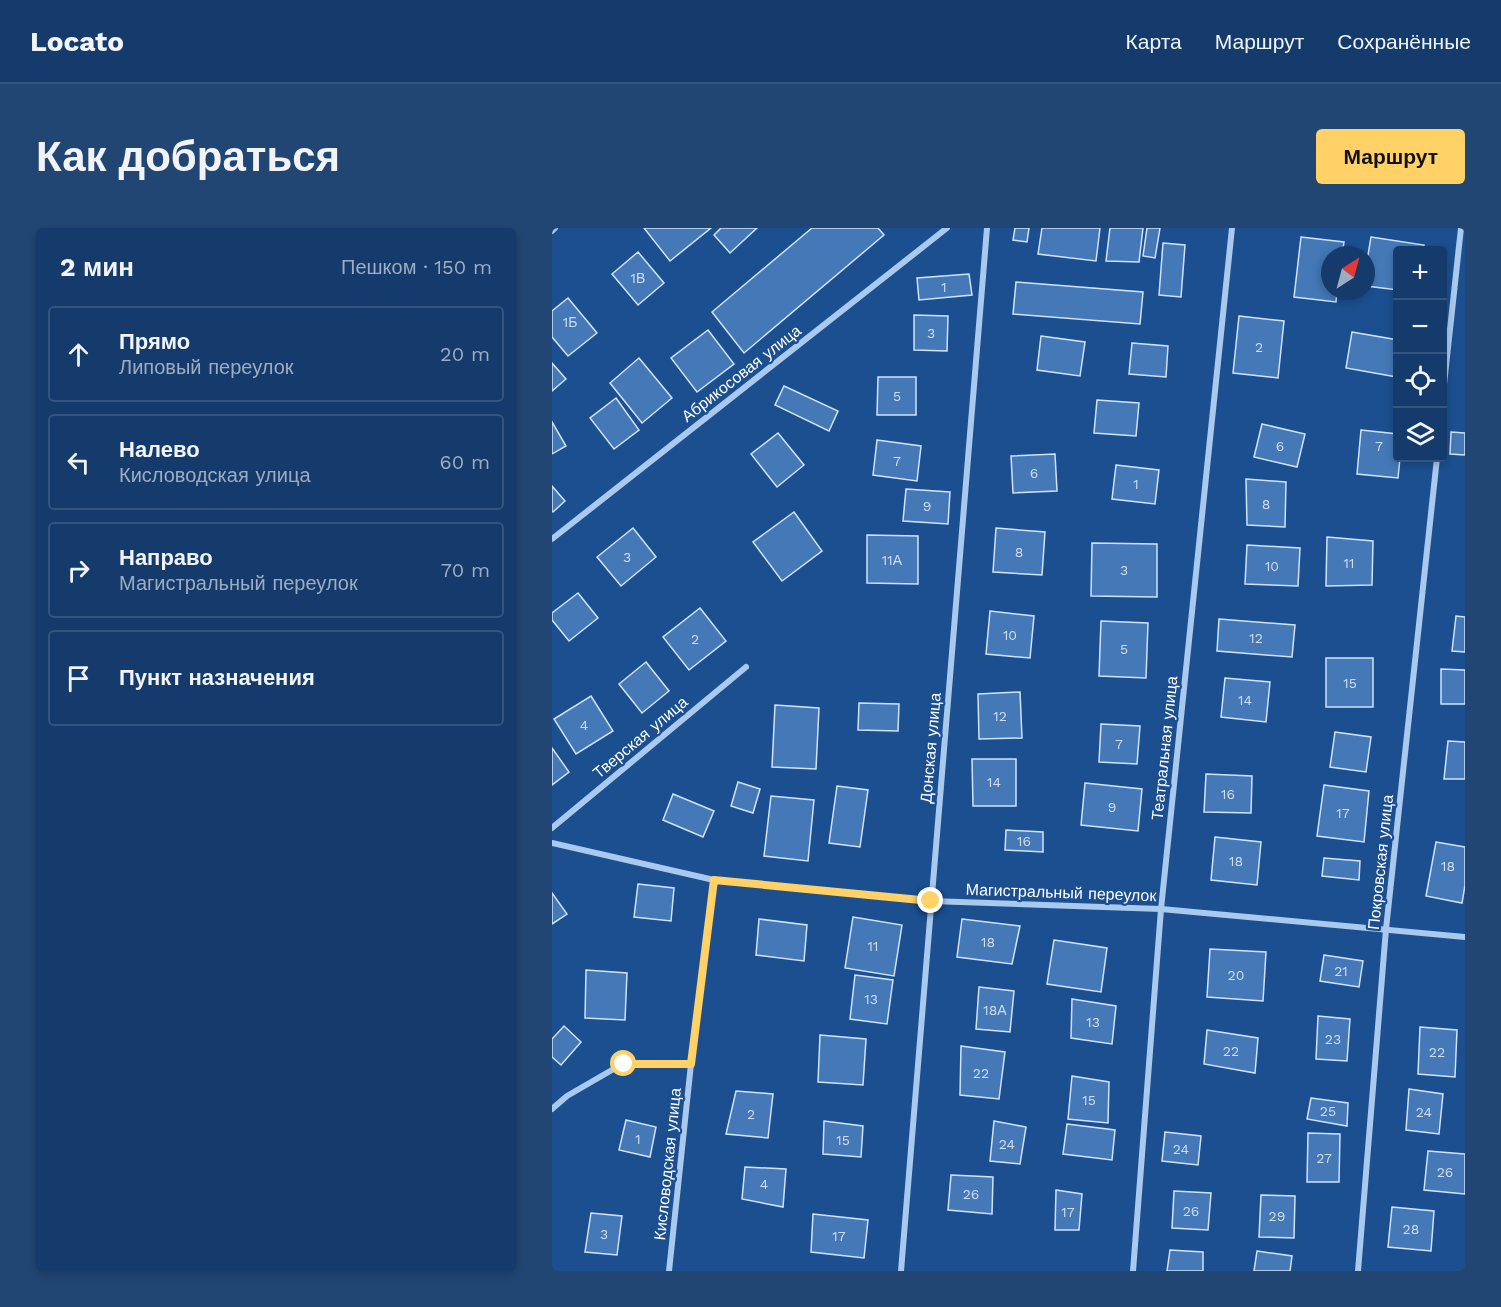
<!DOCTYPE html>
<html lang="ru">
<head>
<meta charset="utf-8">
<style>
  :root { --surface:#143b6b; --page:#214673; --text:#f1f3f6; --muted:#9dadc1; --line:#33557e; --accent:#ffd166 }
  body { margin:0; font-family:"Work Sans",sans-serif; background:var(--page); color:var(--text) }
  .controls { position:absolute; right:18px; top:18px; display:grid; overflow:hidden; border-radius:6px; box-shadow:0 3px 9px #0003 }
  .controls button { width:54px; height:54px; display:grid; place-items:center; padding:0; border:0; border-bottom:2px solid var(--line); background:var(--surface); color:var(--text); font:30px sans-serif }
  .compass { position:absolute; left:769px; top:18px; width:54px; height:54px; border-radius:50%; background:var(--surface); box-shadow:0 3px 9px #0003; rotate:36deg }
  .stop { position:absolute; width:18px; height:18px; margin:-14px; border:4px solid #ffd166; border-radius:50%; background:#fff }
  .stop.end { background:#ffd166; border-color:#fff; box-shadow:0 2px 6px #0008 }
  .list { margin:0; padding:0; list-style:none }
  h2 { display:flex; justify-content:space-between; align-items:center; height:78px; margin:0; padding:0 24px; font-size:26px }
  h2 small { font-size:20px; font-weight:400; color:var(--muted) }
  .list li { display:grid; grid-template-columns:39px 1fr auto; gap:18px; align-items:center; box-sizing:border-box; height:96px; margin:0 12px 12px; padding:0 12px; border:2px solid var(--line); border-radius:6px }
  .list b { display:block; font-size:22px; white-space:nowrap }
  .list p { margin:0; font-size:20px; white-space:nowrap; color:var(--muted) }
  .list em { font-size:20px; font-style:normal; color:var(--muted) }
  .icon { flex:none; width:33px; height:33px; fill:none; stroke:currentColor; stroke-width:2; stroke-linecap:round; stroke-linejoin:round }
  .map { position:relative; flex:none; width:913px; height:1043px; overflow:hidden; border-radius:6px }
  header { display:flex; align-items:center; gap:36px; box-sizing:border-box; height:84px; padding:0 30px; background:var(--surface); border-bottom:2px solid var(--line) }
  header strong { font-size:28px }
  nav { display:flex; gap:33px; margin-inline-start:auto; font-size:21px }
  .intro { display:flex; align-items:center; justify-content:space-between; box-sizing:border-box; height:144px; padding:0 36px }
  h1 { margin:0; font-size:42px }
  .button { padding:15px 27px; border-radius:6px; background:var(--accent); color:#111; font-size:21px; font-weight:700 }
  main { display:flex; gap:36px; padding:0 36px }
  aside { flex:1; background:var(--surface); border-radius:6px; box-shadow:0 3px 9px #0003 }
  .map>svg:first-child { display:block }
  .building { fill:#4478b7; stroke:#cfe3fa; stroke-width:1.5 }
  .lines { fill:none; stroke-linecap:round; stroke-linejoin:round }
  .street { stroke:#a9c9ee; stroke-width:6 }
  .route { stroke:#ffd166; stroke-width:8 }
  .labels { text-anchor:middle; stroke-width:4.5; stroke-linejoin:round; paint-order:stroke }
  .number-label { font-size:14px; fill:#d0dded }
  .street-label { font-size:16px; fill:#fff; stroke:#1b4f8f }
</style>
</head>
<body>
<header>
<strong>Locato</strong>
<nav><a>Карта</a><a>Маршрут</a><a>Сохранённые</a></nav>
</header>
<div class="intro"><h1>Как добраться</h1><a class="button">Маршрут</a></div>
<main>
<aside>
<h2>2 мин<small>Пешком · 150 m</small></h2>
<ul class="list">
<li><svg class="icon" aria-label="ahead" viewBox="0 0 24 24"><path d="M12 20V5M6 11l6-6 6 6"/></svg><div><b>Прямо</b><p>Липовый переулок</p></div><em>20 m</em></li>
<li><svg class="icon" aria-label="left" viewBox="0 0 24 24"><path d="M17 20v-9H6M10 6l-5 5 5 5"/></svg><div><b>Налево</b><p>Кисловодская улица</p></div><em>60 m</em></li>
<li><svg class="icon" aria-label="right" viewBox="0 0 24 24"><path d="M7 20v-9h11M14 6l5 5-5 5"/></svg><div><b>Направо</b><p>Магистральный переулок</p></div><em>70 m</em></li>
<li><svg class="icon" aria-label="arrive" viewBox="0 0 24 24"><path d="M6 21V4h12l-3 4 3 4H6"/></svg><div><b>Пункт назначения</b></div></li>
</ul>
</aside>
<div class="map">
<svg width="913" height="1043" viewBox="0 0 913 1043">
  <rect width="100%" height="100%" fill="#1b4f8f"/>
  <g class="building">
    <path d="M92 0H159L118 33Z"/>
    <path d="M169 0H205L178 25 162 7Z"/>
    <path d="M260 0H326L332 7 192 125 160 84Z"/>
    <path d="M463 0H477L475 14 461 12Z"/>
    <path d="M490 0H548L544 33 486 26Z"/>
    <path d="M558 0H591L587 34 554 33Z"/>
    <path d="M595 0H608L603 30 591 28Z"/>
    <path d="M749 9 792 14 790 27H778V63H785L784 74 742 69Z"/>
    <path d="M819 9 872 17 871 22H846V62L814 58V39Z"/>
    <path d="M611 15 633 17 629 69 607 67Z"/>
    <path d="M86 24 112 55 86 77 60 46Z"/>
    <path d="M417 46 420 67 367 72 365 50Z"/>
    <path d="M464 54 591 64 588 96 461 86Z"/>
    <path d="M16 70 45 105 16 128 0 109V83Z"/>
    <path d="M362 87 396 88 395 123 362 122Z"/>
    <path d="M687 88 732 93 726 150 681 145Z"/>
    <path d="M156 102 182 136 145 164 119 130Z"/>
    <path d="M800 104 846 112 845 149 794 140Z"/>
    <path d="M489 108 533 114 528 148 485 142Z"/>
    <path d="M580 115 616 118 614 149 577 146Z"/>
    <path d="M87 130 120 170 90 195 58 155Z"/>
    <path d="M0 135 14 151 0 163Z"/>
    <path d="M326 149H364V187H325Z"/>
    <path d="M232 158 286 183 277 203 223 177Z"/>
    <path d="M64 170 87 202 62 221 38 190Z"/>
    <path d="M545 172 587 175 584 208 542 205Z"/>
    <path d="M0 194 14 218 0 226Z"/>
    <path d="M710 196 753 206 745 239 702 229Z"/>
    <path d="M809 202 846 206V230H848L846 250 805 246Z"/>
    <path d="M899 204 913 205V227L898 226Z"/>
    <path d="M226 205 252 237 225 259 199 226Z"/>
    <path d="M325 212 369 218 365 253 321 247Z"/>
    <path d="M503 226 505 263 461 265 459 228Z"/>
    <path d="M564 237 607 242 603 276 560 271Z"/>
    <path d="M694 251 734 254 733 299 695 297Z"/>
    <path d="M0 258 13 273 1 284 0 283Z"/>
    <path d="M354 261 398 264 396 296 351 293Z"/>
    <path d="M242 284 270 323 230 353 201 314Z"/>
    <path d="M81 300 104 329 69 358 45 329Z"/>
    <path d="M444 300 493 304 490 347 441 344Z"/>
    <path d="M315 307 366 308V356L315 355Z"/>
    <path d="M775 309 821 313 820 357 774 358Z"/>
    <path d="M540 315 605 316V369L539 368Z"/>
    <path d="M695 317 748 320 746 358 693 356Z"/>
    <path d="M26 365 46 390 17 413 0 392V385Z"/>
    <path d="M148 380 174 413 137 442 111 409Z"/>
    <path d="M438 383 482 388 478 430 434 426Z"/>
    <path d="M904 388 913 389V424L900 423Z"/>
    <path d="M667 391 743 397 740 429 665 423Z"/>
    <path d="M549 393 596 395 594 450 547 448Z"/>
    <rect x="774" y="430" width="47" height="49"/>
    <path d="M94 434 117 463 90 485 67 456Z"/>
    <path d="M889 441 913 442V476H889Z"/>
    <path d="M673 450 718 454 714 494 669 489Z"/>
    <path d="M468 464 470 510 427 511 426 466Z"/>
    <path d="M39 468 61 503 24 526 2 491Z"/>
    <path d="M307 475 347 476 346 503 306 502Z"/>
    <path d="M223 477 267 480 264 541 220 539Z"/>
    <path d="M549 496 588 498 585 536 547 534Z"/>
    <path d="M783 504 819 509 814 544 778 539Z"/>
    <path d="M896 513 913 514V551H892Z"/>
    <path d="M0 520 17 544 0 557Z"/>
    <path d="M420 531H464V578H421Z"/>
    <path d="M654 546 700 548 699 585 652 584Z"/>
    <path d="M186 554 208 561 201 585 179 578Z"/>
    <path d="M533 555 590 561 586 603 529 597Z"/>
    <path d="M772 557 817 563 812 614 765 608Z"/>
    <path d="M285 558 316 562 308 619 277 615Z"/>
    <path d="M121 566 162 583 151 609 111 592Z"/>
    <path d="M219 568 262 572 256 633 212 628Z"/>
    <path d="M454 602 491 604V624L453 622Z"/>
    <path d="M663 609 709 614 705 657 659 652Z"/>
    <path d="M884 614 913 619V657L910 675 874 668Z"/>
    <path d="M772 630 808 633 807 652 770 648Z"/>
    <path d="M86 656 122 660 119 693 82 689Z"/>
    <path d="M0 665 15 686 0 696Z"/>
    <path d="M301 689 350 697 342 748 293 740Z"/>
    <path d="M207 691 255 697 252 733 204 727Z"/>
    <path d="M410 691 468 698 460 736 405 729Z"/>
    <path d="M502 712 555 720 549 764 495 756Z"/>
    <path d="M658 721 714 724 711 773 655 769Z"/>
    <path d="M772 727 811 733 807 759 768 753Z"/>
    <path d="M34 742 75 745 73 792 33 790Z"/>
    <path d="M303 747 341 752 335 796 298 791Z"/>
    <path d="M427 759 462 763 458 804 424 801Z"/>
    <path d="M520 771 564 778 560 816 519 810Z"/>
    <path d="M766 788 798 791 795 833 764 831Z"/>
    <path d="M12 798 29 814 9 837 0 829V811Z"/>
    <path d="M868 799 905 802 903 849 866 846Z"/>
    <path d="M655 802 706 810 703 845 652 836Z"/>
    <path d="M268 807 314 811 311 857 266 854Z"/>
    <path d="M409 818 453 824 447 871 408 867Z"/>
    <path d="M520 848 557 854 556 895 516 891Z"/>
    <path d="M857 861 891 866 887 906 854 902Z"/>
    <path d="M184 863 221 866 216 910 174 906Z"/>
    <path d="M759 870 796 875 795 898 755 891Z"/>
    <path d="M74 892 104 899 98 929 67 922Z"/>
    <path d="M272 893 311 898 309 929 271 926Z"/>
    <path d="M442 893 474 899 468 936 438 933Z"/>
    <path d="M515 896 563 902 560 932 511 926Z"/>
    <path d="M613 904 649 908 646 937 610 933Z"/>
    <path d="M756 905 788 906 787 954H755Z"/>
    <path d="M876 923 913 926V966L872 962Z"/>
    <path d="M193 939 234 941 231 979 190 971Z"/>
    <path d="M399 947 441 949 440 986 396 982Z"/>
    <path d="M504 962 530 966 527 1002H503Z"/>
    <path d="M622 963 659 965 656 1002 620 1000Z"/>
    <path d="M709 967 743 968 742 1010 707 1009Z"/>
    <path d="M840 979 882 983 879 1023 836 1019Z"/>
    <path d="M39 985 70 988 65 1027 33 1024Z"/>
    <path d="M261 986 316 992 312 1030 259 1024Z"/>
    <path d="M618 1022 651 1024V1043H615Z"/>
    <path d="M705 1023 740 1028 738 1043H702Z"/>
  </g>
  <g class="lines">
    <g class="street">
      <path d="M0 3 3 0"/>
      <path d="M890 175 909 0"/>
      <path d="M0 311 395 0"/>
      <path d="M0 600 194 439"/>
      <path d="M0 615 162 652 379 673 609 681 913 709"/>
      <path d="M0 881 15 868 72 835 139 836"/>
      <path d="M117 1043 139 836 162 652"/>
      <path d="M349 1043 435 0"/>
      <path d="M581 1043 609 681 680 0"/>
      <path d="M806 1043 834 701 885 230"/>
    </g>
  </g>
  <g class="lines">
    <path class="route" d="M72 836H139L162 652 379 673"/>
  </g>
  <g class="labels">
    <g class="number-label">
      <text x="86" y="55">1В</text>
      <text x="392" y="64">1</text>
      <text x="18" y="99">1Б</text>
      <text x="379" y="110">3</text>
      <text x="707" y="124">2</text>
      <text x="345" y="173">5</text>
      <text x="728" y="223">6</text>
      <text x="827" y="223">7</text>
      <text x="345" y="238">7</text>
      <text x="482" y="250">6</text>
      <text x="584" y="261">1</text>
      <text x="714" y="281">8</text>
      <text x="375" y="283">9</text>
      <text x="467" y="329">8</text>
      <text x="75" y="334">3</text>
      <text x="340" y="337">11А</text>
      <text x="797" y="340">11</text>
      <text x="720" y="343">10</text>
      <text x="572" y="347">3</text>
      <text x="458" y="412">10</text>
      <text x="704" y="415">12</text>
      <text x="143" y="416">2</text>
      <text x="572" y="426">5</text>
      <text x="798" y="460">15</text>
      <text x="693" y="477">14</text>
      <text x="448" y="493">12</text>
      <text x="32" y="502">4</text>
      <text x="567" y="521">7</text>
      <text x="442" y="559">14</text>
      <text x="676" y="571">16</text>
      <text x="560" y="584">9</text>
      <text x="791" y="590">17</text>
      <text x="472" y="618">16</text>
      <text x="684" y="638">18</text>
      <text x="896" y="643">18</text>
      <text x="436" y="719">18</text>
      <text x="321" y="723">11</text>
      <text x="789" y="748">21</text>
      <text x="684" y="752">20</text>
      <text x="319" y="776">13</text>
      <text x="443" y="787">18А</text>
      <text x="541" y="799">13</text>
      <text x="781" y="816">23</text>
      <text x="679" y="828">22</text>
      <text x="885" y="829">22</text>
      <text x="429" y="850">22</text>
      <text x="537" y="877">15</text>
      <text x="776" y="888">25</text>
      <text x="872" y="889">24</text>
      <text x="199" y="891">2</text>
      <text x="86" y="916">1</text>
      <text x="291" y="917">15</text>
      <text x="455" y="921">24</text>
      <text x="629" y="926">24</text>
      <text x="772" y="935">27</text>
      <text x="893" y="949">26</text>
      <text x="212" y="961">4</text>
      <text x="419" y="971">26</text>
      <text x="639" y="988">26</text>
      <text x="516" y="989">17</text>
      <text x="725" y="993">29</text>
      <text x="859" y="1006">28</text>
      <text x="52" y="1011">3</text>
      <text x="287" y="1013">17</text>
    </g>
    <g class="street-label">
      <text transform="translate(189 145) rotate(-38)" y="6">Абрикосовая улица</text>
      <text transform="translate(88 509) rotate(-40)" y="6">Тверская улица</text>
      <text transform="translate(378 520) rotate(-85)" y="6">Донская улица</text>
      <text transform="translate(612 520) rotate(-84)" y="6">Театральная улица</text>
      <text transform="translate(828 634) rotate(-84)" y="6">Покровская улица</text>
      <text transform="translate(509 664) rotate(2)" y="6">Магистральный переулок</text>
      <text transform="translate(115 936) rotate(-84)" y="6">Кисловодская улица</text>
    </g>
  </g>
</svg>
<div class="controls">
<button>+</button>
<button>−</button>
<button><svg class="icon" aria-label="locate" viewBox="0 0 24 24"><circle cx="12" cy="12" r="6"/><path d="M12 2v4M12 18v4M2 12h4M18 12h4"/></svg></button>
<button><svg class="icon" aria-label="layers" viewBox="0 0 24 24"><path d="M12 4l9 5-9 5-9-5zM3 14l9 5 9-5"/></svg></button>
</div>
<svg class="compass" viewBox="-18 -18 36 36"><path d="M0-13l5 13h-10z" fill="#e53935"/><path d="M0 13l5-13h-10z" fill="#9dadc1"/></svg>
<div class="stop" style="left:72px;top:836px"></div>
<div class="stop end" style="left:379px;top:673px"></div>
</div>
</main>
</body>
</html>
